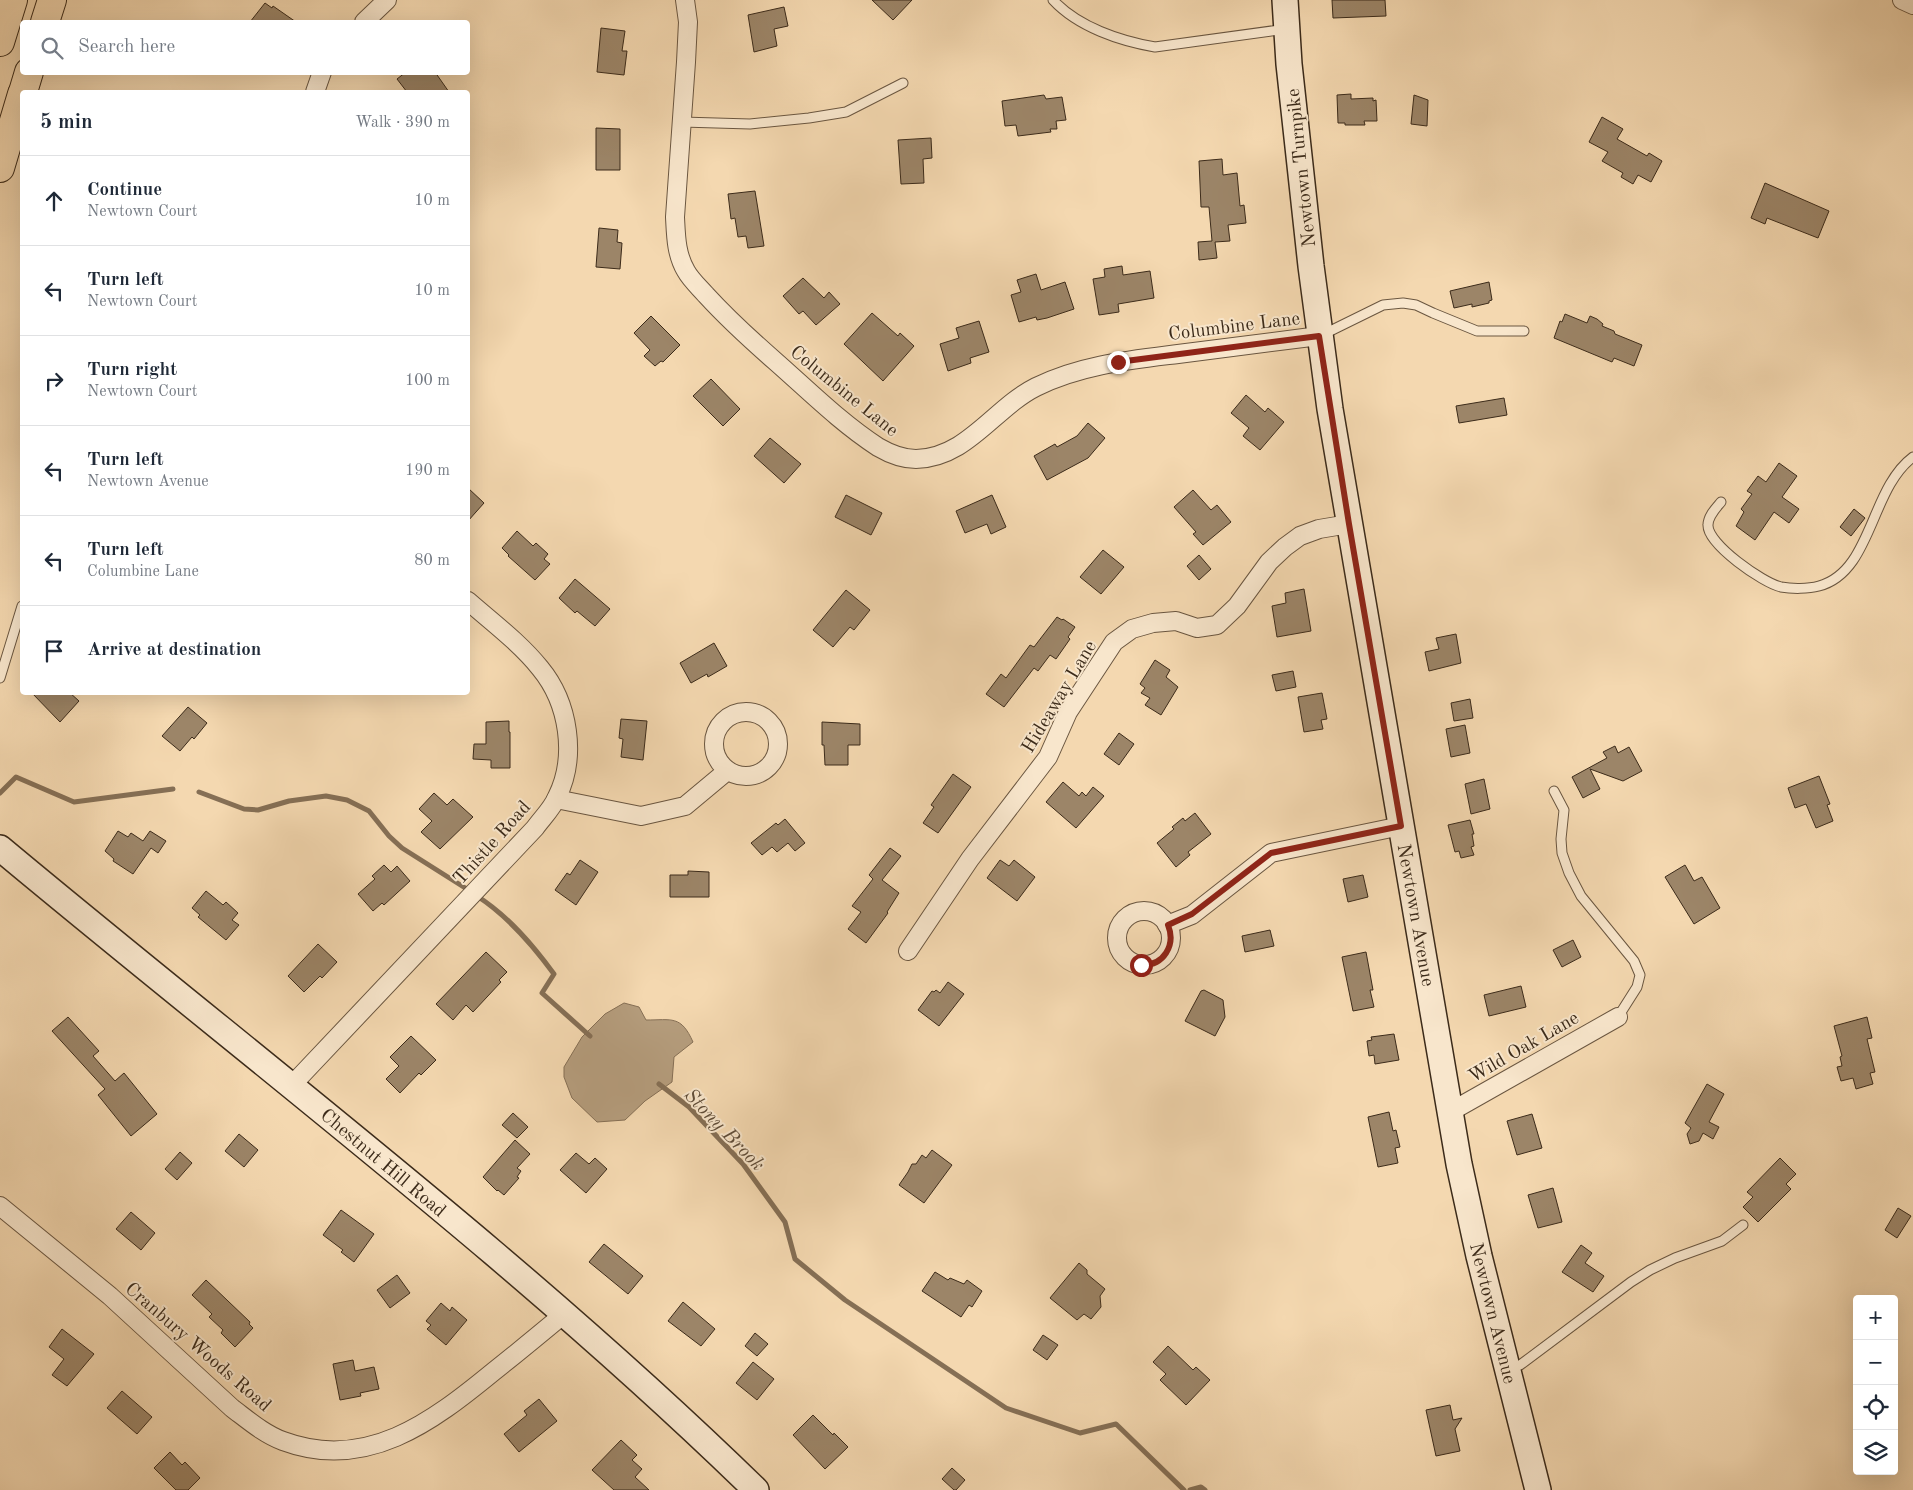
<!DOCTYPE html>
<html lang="en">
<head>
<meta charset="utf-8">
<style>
  :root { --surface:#fff; --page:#f6f6f7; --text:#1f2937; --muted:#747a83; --line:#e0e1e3 }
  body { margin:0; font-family:"Old Standard TT",serif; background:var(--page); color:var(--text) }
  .controls { position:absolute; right:15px; bottom:15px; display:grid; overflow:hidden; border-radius:5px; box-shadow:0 5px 20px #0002 }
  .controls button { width:45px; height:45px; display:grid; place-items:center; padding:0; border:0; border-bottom:1px solid var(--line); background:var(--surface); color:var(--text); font:25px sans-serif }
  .stop { position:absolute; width:15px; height:15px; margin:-11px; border:4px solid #8f2418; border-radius:50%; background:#fff }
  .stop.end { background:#8f2418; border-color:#fff; box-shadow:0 1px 5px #0008 }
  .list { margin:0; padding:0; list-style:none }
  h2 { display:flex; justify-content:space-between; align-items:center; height:65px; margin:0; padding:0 20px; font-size:21px }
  h2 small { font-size:16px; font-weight:400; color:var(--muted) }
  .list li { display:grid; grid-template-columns:32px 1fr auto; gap:15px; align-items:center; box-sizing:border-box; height:90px; padding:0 20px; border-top:1px solid var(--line) }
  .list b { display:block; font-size:19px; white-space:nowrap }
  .list p { margin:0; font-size:16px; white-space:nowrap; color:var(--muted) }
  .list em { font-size:16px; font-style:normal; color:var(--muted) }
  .icon { flex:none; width:28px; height:28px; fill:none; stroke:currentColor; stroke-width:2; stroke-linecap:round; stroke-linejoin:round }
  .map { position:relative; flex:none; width:1913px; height:1490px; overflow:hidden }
  .search { position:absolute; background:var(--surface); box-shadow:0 5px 20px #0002; left:20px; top:20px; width:450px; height:55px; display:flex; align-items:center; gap:12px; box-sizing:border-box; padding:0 18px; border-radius:5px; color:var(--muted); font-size:19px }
  .panel { position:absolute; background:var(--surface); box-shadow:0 5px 20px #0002; left:20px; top:90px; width:450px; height:605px; border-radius:5px }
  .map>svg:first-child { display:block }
  .water { fill:#b59d7d; stroke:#856f55 }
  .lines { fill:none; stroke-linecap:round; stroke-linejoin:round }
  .stream { stroke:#856f55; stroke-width:5 }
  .building { fill:#9c8568; stroke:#3c2b1a }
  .lane-casing { stroke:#6a5640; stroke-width:11 }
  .street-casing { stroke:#6a5640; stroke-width:20 }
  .secondary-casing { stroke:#3c2b1a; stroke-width:28 }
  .highway-casing { stroke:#3c2b1a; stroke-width:30 }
  .lane { stroke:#f8e6cc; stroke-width:9 }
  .street { stroke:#f8e6cc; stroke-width:18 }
  .secondary { stroke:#f8e6cc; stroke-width:25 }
  .highway { stroke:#f4d8b0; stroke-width:28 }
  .route { stroke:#8f2418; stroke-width:6 }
  .labels { text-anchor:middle; stroke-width:4; stroke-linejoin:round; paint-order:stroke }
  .street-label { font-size:19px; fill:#3c2b1a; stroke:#f8e6cc }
  .water-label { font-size:20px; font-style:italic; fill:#604d38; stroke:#f8e6cc }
</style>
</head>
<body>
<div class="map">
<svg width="1913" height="1490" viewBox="0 0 1913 1490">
  <rect width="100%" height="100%" fill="#f4d8b0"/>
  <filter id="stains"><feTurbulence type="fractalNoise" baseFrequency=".004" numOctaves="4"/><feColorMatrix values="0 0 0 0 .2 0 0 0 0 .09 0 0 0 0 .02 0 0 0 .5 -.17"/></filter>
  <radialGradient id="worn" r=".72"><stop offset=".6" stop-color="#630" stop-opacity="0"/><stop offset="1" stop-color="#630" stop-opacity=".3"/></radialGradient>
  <path class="water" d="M624 1003 639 1007 646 1020C672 1020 681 1015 693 1042L674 1057 672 1082 645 1101 625 1120 597 1122 572 1098 564 1077V1067L582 1037 605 1014Z"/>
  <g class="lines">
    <g class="stream">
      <path d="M199 792 244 809 258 810 289 801 326 796 347 800 369 811 389 836 402 848 470 891"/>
      <path d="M0 793 16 777 74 802 173 789"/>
      <path d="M477 896C508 916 532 944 554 974L542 993 590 1036"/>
      <path d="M659 1084 689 1107 743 1164 785 1222 795 1259 845 1300 1006 1408 1080 1433 1116 1424 1184 1490"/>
      <path d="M1190 1490 1201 1487 1205 1490"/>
    </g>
  </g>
  <g class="building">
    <path d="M872 0H912L893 20Z"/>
    <path d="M1332 0H1385L1386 16 1333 18Z"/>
    <path d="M265 3 272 8 273 6 296 22H250Z"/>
    <path d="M784 7 788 26 774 29 777 46 754 52 748 15Z"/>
    <path d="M601 28 625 31 622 51H627L624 75 597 72Z"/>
    <path d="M406 72H435L449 92H407L397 79Z"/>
    <path d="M1351 94V99L1373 98V101L1376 100 1377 121H1364L1365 125H1345V123H1338L1337 95Z"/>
    <path d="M1044 95 1046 99 1062 97 1066 120 1056 121 1057 129H1050L1051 132 1018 136 1016 125 1005 126 1002 101Z"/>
    <path d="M1414 95 1428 100 1427 126 1411 124Z"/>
    <path d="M1602 117 1623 129 1617 139 1647 156 1649 153 1662 161 1651 182 1638 175 1633 184 1621 177 1623 173 1602 161 1608 152 1589 142Z"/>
    <path d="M596 128 620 129V170H596Z"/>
    <path d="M931 138 932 158 923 159 924 183 901 184 898 140Z"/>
    <path d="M1222 159 1223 175 1237 173 1240 206 1244 205 1246 223 1228 225 1230 241 1215 242 1217 258 1199 260 1198 242 1212 241 1209 207H1201L1199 161Z"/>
    <path d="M1765 183 1829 211 1818 238 1767 218 1765 224 1751 218Z"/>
    <path d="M755 191 764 246 748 248 746 236 738 237 735 218 731 219 728 194Z"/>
    <path d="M599 228 618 230 617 242 622 243 620 269 596 267Z"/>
    <path d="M1122 266 1123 275 1150 271 1154 298 1118 304 1119 312 1099 315 1093 279 1105 277 1104 269Z"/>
    <path d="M1036 274 1041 290 1065 282 1074 309 1047 318 1037 320 1036 317 1019 322 1011 295 1021 292 1017 280Z"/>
    <path d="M803 278 824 298 829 292 840 304 816 325 803 311 799 314 783 296Z"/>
    <path d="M1489 282 1492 300 1489 301V303L1472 307V304L1454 308 1450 291Z"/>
    <path d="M872 313 898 336 900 333 914 346 883 381 844 344Z"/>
    <path d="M1565 314 1587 323 1590 316 1597 319 1603 324 1602 326 1614 331 1615 334 1642 345 1634 366 1614 358 1612 362 1554 338 1560 321 1562 322Z"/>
    <path d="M651 316 680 345 663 362 661 361 655 366 644 356 650 350 634 333Z"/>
    <path d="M979 321 989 352 970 358 971 363 948 371 940 344 959 338 956 328Z"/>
    <path d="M711 379 740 409 723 426 693 396Z"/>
    <path d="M1246 395 1265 412 1268 408 1284 422 1260 450 1243 436 1249 428 1231 413Z"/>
    <path d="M1504 398 1507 415 1459 423 1456 406Z"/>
    <path d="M1088 423 1105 438 1088 458 1047 480 1034 456 1055 444 1057 447 1077 436Z"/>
    <path d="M770 438 801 464 784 483 754 456Z"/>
    <path d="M1779 463 1797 476 1782 497 1799 509 1789 523 1774 512 1755 540 1736 526 1744 512 1741 509 1752 494 1747 491 1758 476 1766 482Z"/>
    <path d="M468 488 484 503 468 521Z"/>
    <path d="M1193 490 1211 510 1217 505 1231 522 1203 545 1193 534 1196 532 1174 507Z"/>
    <path d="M846 495 882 513 871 535 835 517Z"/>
    <path d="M992 495 1006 527 991 534 987 524 965 533 956 511Z"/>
    <path d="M1854 509 1865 518 1851 536 1840 527Z"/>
    <path d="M517 531 533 546 536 543 548 554 544 559 550 564 535 580 508 556 509 555 502 548Z"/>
    <path d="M1103 550 1124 567 1101 594 1080 577Z"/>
    <path d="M1199 555 1211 569 1199 580 1187 566Z"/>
    <path d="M575 579 610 609 595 626 577 611 575 613 559 598Z"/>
    <path d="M1304 589 1311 631 1277 637 1272 606 1286 603 1285 593Z"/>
    <path d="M846 590 870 610 854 630 850 627 833 647 813 630Z"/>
    <path d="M1057 617 1062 620 1063 619 1075 627 1068 637 1070 639 1056 659 1050 655 1038 671 1034 668 1004 707 986 694 1001 674 1006 678 1030 645 1034 647Z"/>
    <path d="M1456 634 1461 663 1429 671 1425 652 1439 649 1436 638Z"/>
    <path d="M714 643 727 666 708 677 707 674 691 683 680 663Z"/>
    <path d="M1155 660 1170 670 1166 677 1178 687 1161 715 1145 705 1150 698 1141 693 1145 688 1140 684Z"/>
    <path d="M1293 671 1296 687 1276 691 1272 675Z"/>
    <path d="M31 692H69L79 701 60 722Z"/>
    <path d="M1322 693 1327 719 1321 720 1323 729 1304 732 1298 697Z"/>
    <path d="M1470 699 1473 718 1454 721 1451 703Z"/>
    <path d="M188 707 207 723 194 739 192 737 180 751 162 736Z"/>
    <path d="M621 719 647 721 643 760 621 757 623 739 619 738Z"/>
    <path d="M509 721V732H510V768H491V760L473 759 474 744H486V722Z"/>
    <path d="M822 722 860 724V745H848V765H825L824 745H822Z"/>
    <path d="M1465 725 1470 753 1451 757 1446 729Z"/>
    <path d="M1119 733 1134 744 1119 765 1104 754Z"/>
    <path d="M1615 746 1618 753 1629 747 1642 771 1623 781 1590 769 1600 789 1583 798 1572 777 1607 758 1603 752Z"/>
    <path d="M953 774 971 787 938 833 923 823 934 807 931 805Z"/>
    <path d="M1819 776 1830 804 1827 805 1833 821 1816 828 1806 804 1795 808 1788 788Z"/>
    <path d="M1484 779 1490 809 1471 814 1465 784Z"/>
    <path d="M1063 782 1079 796 1082 792 1086 796 1093 787 1104 796 1076 828 1046 802Z"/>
    <path d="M434 793 447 805 453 799 473 817 440 849 421 832 432 821 419 809Z"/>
    <path d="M1195 813 1211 834 1188 852 1190 855 1176 867 1157 843 1174 829 1172 827 1183 818 1185 821Z"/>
    <path d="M785 819 805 843 795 851 788 843 777 852 772 847 762 855 751 843 776 823 778 825Z"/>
    <path d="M1470 820 1474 834H1472L1474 846 1471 847 1474 855 1461 858 1459 851 1455 852 1448 825Z"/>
    <path d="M118 831 128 837 131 833 143 841 150 831 166 841 158 853 151 848 133 874 113 861 114 859 105 851Z"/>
    <path d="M890 848 901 856 882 880 899 893 887 912 888 913 866 943 848 929 861 912 852 906 873 879 869 875Z"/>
    <path d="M580 860 598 872 576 905 555 890 567 873 570 875Z"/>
    <path d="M1000 860 1009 866 1014 860 1035 877 1017 901 987 878Z"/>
    <path d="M384 865 391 872 397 866 410 881 384 905 382 903 373 911 358 894 375 879 372 876Z"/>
    <path d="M1685 865 1694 881 1702 877 1720 908 1694 924 1665 877Z"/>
    <path d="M688 871 709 872V897H670V875H688Z"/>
    <path d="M1363 875 1368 897 1348 902 1343 879Z"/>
    <path d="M206 891 223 905 226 902 238 913 232 920 239 925 226 940 198 917 200 915 192 908Z"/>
    <path d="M1270 930 1274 946 1245 952 1242 936Z"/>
    <path d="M1573 940 1581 957 1562 967 1553 950Z"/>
    <path d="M318 944 337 962 322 978 320 976 304 992 288 976Z"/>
    <path d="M486 952 507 972 499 980 501 982 473 1012 466 1005 453 1020 436 1004Z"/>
    <path d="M1366 952 1373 990H1370L1374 1007 1353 1011 1342 957Z"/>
    <path d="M948 982 964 994 939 1026 918 1010 932 991 934 992 936 990 940 993Z"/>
    <path d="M1521 986 1526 1007 1489 1016 1484 995Z"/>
    <path d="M1204 990 1223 1000 1225 1017 1215 1036 1185 1021 1201 991Z"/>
    <path d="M68 1017 99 1051 93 1056 115 1081 124 1073 157 1114 131 1136 98 1095 105 1089 52 1031Z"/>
    <path d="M1867 1017 1872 1038 1867 1039 1875 1072 1870 1073 1873 1084 1856 1089 1853 1078 1841 1081 1837 1067 1842 1066 1840 1057 1842 1056 1834 1026Z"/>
    <path d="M1394 1034 1399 1060 1375 1064 1374 1055 1369 1056 1367 1041 1372 1040 1371 1037Z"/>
    <path d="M411 1036 436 1060 421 1075 419 1073 400 1093 386 1079 399 1066 390 1057Z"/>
    <path d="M1707 1084 1724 1094 1709 1122 1719 1127 1713 1139 1703 1133 1699 1141 1690 1144 1687 1134 1691 1128 1685 1123Z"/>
    <path d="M1389 1112 1393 1131 1396 1130 1400 1147 1395 1148 1398 1163 1378 1167 1368 1117Z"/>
    <path d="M513 1113 528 1127 517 1138 502 1125Z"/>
    <path d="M1532 1114 1542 1148 1517 1155 1507 1121Z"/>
    <path d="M239 1134 258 1150 244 1167 225 1151Z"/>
    <path d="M515 1140 530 1154 517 1168 521 1171 517 1177 519 1178 504 1195 498 1190 497 1191 483 1177Z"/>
    <path d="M932 1150 952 1165 924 1203 899 1185 908 1172 912 1164H916L922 1155 926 1158Z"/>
    <path d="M180 1152 192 1163 177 1180 165 1169Z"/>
    <path d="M576 1153 589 1164 595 1158 607 1169 586 1193 560 1170Z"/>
    <path d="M1780 1158 1796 1174 1786 1184 1791 1189 1758 1222 1743 1207 1753 1197 1747 1192Z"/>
    <path d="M1553 1188 1562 1222 1538 1228 1528 1195Z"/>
    <path d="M1898 1208 1911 1216 1897 1238 1885 1230Z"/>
    <path d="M341 1210 374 1234 354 1262 341 1252 343 1250 323 1235Z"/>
    <path d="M131 1212 155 1233 141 1250 116 1229Z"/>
    <path d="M604 1244 643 1276 628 1294 589 1262Z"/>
    <path d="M1581 1245 1592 1253 1585 1263 1604 1276 1593 1292 1562 1272Z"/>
    <path d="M1079 1263 1087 1270V1274L1105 1289 1100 1296 1101 1307 1091 1319 1084 1314 1077 1320 1050 1298Z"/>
    <path d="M935 1272 948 1280 950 1278 964 1284 967 1280 982 1291 972 1307 969 1305 961 1317 922 1291Z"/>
    <path d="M397 1275 410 1293 390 1308 377 1290Z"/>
    <path d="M206 1280 250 1322 249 1324 253 1328 235 1347 221 1333 223 1330 209 1317 212 1314 192 1295Z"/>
    <path d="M683 1302 715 1329 701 1346 668 1321Z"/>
    <path d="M441 1303 450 1311 452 1307 467 1320 446 1345 427 1329 431 1325 426 1321Z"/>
    <path d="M62 1329 94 1354 67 1386 52 1375 64 1359 49 1347Z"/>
    <path d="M755 1333 768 1344 757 1356 745 1346Z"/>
    <path d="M1043 1335 1058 1345 1047 1360 1033 1350Z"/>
    <path d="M1168 1346 1193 1370 1196 1367 1210 1380 1186 1405 1160 1380 1166 1374 1153 1362Z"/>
    <path d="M353 1360 355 1371 374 1367 379 1389 360 1393 361 1396 340 1400 333 1364Z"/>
    <path d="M753 1362 774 1379 757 1400 736 1383Z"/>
    <path d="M122 1391 152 1417 137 1434 107 1408Z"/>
    <path d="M539 1399 557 1421 519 1452 504 1434 527 1415 524 1411Z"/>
    <path d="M1450 1405 1453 1420 1462 1418 1455 1429 1460 1451 1436 1456 1426 1410Z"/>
    <path d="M813 1415 833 1435 834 1433 848 1447 825 1469 793 1435Z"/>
    <path d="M621 1440 637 1455 632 1460 642 1469 635 1477 649 1490H614L592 1470Z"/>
    <path d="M170 1452 182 1465 185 1462 200 1478 188 1490H176L154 1468Z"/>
    <path d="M952 1468 965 1480 956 1490H954L942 1479Z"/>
  </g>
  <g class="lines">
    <g class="lane-casing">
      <g id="lane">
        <path d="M1053 0C1078 27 1120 41 1155 47L1286 29"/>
        <path d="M682 122 750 124 809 118 846 112 903 83"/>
        <path d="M1322 335 1383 305 1403 303 1416 305 1433 313 1477 331H1524"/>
        <path d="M1721 502C1716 508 1708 516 1708 525 1707 544 1763 583 1781 587 1792 589 1808 589 1819 586 1872 572 1870 489 1913 457"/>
        <path d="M0 678 22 606"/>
        <path d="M1554 791 1564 810 1561 839 1562 853 1569 873 1581 896 1634 961 1640 975 1637 987 1618 1017"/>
        <path d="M1508 1369 1520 1365 1631 1282 1650 1270 1675 1258 1722 1241 1743 1225"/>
      </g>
    </g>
    <g class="street-casing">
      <g id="street">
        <path d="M685 0 688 22 686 62 675 217C676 236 676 254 686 271 691 280 699 287 706 295 728 319 751 340 775 361 808 390 841 423 878 447 890 454 902 459 916 459 967 458 994 408 1036 387 1080 365 1130 360 1178 354 1225 348 1272 342 1319 336"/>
        <path d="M1902 0 1913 5"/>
        <path d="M364 22 387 0"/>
        <path d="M315 92 322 72"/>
        <circle cx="746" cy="744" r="32"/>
        <path d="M556 799 641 816 685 806 727 771"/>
        <circle cx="1144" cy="938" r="27"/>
        <path d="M1167 925 1192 915 1271 853 1401 826"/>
        <path d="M908 951 970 859 1048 757 1068 712 1114 642 1132 629 1153 623 1176 621 1197 628 1217 625 1237 606 1269 562 1285 547 1300 536 1319 529 1349 524"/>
        <path d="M292 1085 535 828C542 818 552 809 557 797 577 757 569 703 540 668 520 643 492 622 468 601"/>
        <path d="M1450 1112 1618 1017"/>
        <path d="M0 1206 110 1296 232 1408C248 1420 264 1434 283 1441 366 1472 432 1422 493 1372 517 1353 540 1334 564 1314"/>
      </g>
    </g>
    <g class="secondary-casing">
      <g id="secondary">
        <path d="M1285 0 1289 64 1311 266 1330 409 1459 1164 1479 1256 1538 1490"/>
        <path d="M0 848C254 1060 519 1259 756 1490"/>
      </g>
    </g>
    <g class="highway-casing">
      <g id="highway">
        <path d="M45 22 52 0"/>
        <path d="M0 42 13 0"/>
        <path d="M23 92 29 72"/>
        <path d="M0 168 22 94"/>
      </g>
    </g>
    <use href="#lane" class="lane"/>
    <use href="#street" class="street"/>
    <use href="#secondary" class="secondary"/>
    <use href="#highway" class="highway"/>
  </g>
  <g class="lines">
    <path class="route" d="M1118 362 1319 336 1349 524 1401 826 1271 853 1192 914 1168 925C1176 945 1164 966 1141 965"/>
  </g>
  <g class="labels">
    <g class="street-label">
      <text transform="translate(1300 168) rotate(-96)" y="7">Newtown Turnpike</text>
      <text transform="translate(1234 325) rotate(-7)" y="7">Columbine Lane</text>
      <text transform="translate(845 390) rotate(39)" y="7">Columbine Lane</text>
      <text transform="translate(1058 696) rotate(-59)" y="7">Hideaway Lane</text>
      <text transform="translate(491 842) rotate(-48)" y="7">Thistle Road</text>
      <text transform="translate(1417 915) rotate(80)" y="7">Newtown Avenue</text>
      <text transform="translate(1523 1046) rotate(-30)" y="7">Wild Oak Lane</text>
      <text transform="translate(384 1162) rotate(40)" y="7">Chestnut Hill Road</text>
      <text transform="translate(1494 1313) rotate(76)" y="7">Newtown Avenue</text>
      <text transform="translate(199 1346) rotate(41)" y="7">Cranbury Woods Road</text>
    </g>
    <g class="water-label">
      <text transform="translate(725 1129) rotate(46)" y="7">Stony Brook</text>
    </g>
  </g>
  <rect width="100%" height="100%" filter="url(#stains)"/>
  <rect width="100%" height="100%" fill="url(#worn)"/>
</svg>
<div class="controls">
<button>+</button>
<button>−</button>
<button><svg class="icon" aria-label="locate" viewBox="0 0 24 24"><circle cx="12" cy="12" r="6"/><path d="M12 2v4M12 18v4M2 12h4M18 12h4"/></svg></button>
<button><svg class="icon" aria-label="layers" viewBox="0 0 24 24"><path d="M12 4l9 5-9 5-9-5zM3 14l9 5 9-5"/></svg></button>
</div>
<div class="stop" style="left:1141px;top:965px"></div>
<div class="stop end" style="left:1118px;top:362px"></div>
<div class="search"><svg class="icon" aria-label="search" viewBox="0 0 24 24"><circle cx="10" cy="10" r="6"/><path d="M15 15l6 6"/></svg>Search here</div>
<section class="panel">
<h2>5 min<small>Walk · 390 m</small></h2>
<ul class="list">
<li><svg class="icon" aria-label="ahead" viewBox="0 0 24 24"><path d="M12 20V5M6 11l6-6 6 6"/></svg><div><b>Continue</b><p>Newtown Court</p></div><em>10 m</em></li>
<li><svg class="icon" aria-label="left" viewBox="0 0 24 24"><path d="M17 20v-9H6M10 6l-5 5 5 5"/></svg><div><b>Turn left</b><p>Newtown Court</p></div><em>10 m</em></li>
<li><svg class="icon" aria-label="right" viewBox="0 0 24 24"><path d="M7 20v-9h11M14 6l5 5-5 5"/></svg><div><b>Turn right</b><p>Newtown Court</p></div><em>100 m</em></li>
<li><svg class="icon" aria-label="left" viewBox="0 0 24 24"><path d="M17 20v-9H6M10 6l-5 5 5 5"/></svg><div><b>Turn left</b><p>Newtown Avenue</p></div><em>190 m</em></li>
<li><svg class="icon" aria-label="left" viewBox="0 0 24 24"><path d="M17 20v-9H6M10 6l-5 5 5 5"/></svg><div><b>Turn left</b><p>Columbine Lane</p></div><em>80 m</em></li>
<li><svg class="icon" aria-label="arrive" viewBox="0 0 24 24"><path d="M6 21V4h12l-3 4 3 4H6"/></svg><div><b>Arrive at destination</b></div></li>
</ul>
</section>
</div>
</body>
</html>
